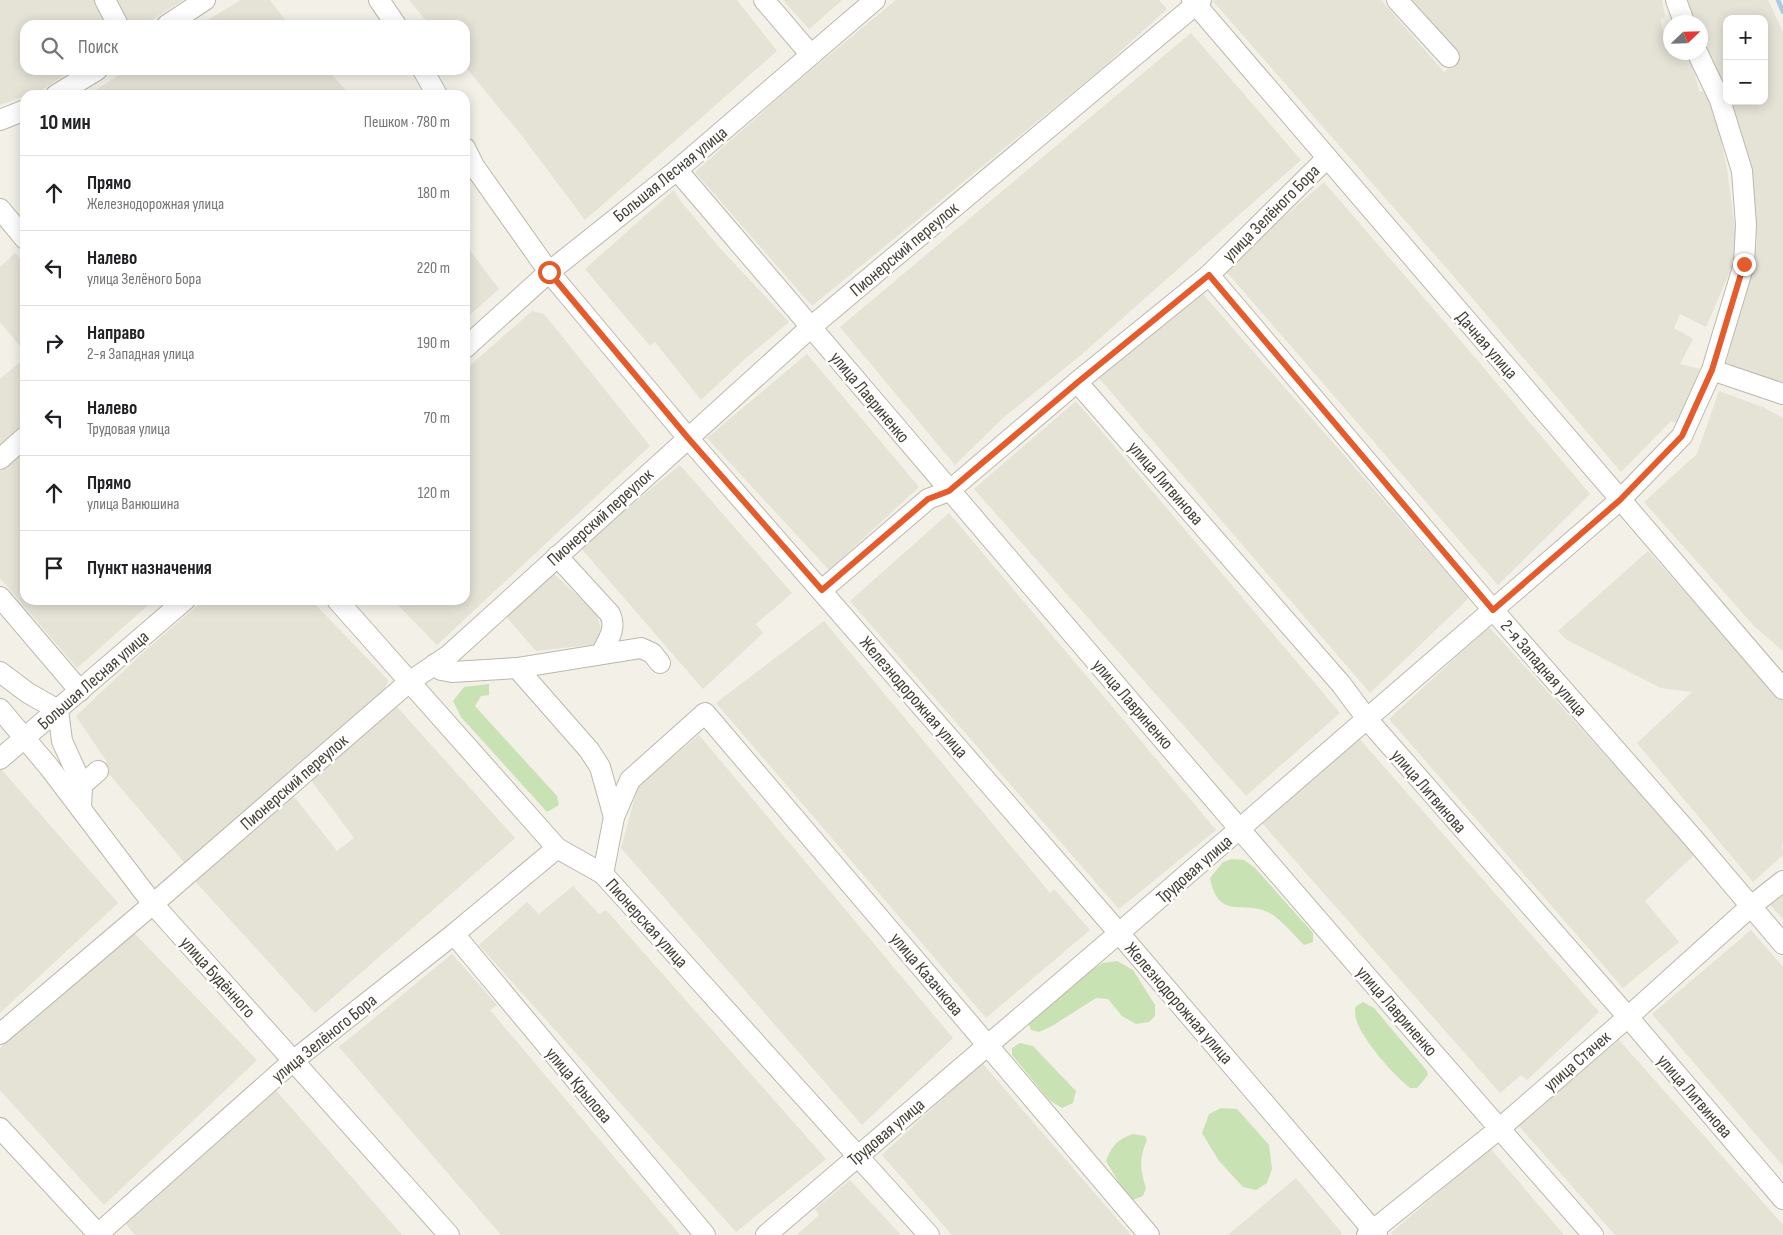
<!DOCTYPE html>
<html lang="ru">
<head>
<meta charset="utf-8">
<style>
  :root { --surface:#fff; --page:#f2f2f2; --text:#202124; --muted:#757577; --line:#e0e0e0 }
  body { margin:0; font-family:"Sofia Sans Condensed",sans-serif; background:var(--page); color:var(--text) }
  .controls { position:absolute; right:15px; top:15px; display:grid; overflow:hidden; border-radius:10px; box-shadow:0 2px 12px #0003 }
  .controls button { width:45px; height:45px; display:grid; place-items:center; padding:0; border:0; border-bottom:1px solid var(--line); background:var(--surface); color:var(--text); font:25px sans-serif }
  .compass { position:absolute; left:1663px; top:15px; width:45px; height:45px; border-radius:50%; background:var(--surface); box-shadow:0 2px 12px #0003; rotate:67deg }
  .stop { position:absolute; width:15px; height:15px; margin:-11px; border:4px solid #e45b2c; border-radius:50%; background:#fff }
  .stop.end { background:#e45b2c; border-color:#fff; box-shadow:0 1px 5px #0008 }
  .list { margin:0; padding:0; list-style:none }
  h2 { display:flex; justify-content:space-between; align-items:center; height:65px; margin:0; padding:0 20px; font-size:21px }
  h2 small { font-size:16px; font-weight:400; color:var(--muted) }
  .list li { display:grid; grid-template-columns:32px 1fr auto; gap:15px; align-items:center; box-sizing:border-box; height:75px; padding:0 20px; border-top:1px solid var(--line) }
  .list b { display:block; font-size:19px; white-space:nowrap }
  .list p { margin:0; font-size:16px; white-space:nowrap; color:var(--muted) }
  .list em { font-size:16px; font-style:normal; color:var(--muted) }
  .icon { flex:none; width:28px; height:28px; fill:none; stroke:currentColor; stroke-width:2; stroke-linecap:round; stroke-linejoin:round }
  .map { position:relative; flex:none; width:1783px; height:1235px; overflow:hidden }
  .search { position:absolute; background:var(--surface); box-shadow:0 2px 12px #0003; left:20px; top:20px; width:450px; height:55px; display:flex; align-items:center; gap:12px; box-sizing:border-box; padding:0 18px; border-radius:15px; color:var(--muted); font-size:19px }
  .panel { position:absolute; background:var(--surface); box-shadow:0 2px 12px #0003; left:20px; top:90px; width:450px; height:515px; border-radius:15px }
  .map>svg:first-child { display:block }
  .residential { fill:#e5e2d6 }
  .green { fill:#c9e2b4 }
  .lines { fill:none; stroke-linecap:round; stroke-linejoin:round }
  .stream { stroke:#aac8e9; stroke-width:4.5 }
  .minor-casing { stroke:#bcb8ab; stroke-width:22 }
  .minor { stroke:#fff; stroke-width:20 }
  .route { stroke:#e45b2c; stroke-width:6 }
  .labels { text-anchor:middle; stroke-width:5; stroke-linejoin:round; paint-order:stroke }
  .street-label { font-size:18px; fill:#444137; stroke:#fff }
</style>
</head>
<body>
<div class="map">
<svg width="1783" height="1235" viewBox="0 0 1783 1235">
  <rect width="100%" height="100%" fill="#f2f0e7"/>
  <g class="residential">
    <path d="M0 0H183L144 25H25V70H72L40 91 0 105Z"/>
    <path d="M241 0H270L289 25H199Z"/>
    <path d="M409 0H737L777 51 585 220 522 136 465 66V25H430Z"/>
    <path d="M783 0H842L809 29Z"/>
    <path d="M896 0H1159L1167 9 1101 69 812 306 695 172 798 81Z"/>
    <path d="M1215 0H1381L1444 72 1458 61 1448 42 1411 0H1662L1665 17 1660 19 1669 54 1690 53 1699 91 1711 93 1727 169 1737 245 1729 274 1706 327 1680 314 1674 328 1693 339 1680 364 1700 369 1679 424 1671 421 1621 472 1456 279 1213 1Z"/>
    <path d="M1683 0H1768L1783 32V383L1726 364 1757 244 1751 177 1730 101H1764V19H1727V95L1701 40 1700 22H1693Z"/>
    <path d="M1191 33 1301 160 1081 355 1003 418 955 465 840 327Z"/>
    <path d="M127 70H328L350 95H88Z"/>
    <path d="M1324 182 1467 348 1590 494 1498 585 1224 269Z"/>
    <path d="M674 190 679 199 719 247 789 322 745 359 701 400 655 342 650 346 585 269Z"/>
    <path d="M465 244 499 289 465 319Z"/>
    <path d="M15 253 25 264V352L0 322V267Z"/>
    <path d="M1202 293 1469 598 1370 693 1098 377Z"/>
    <path d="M532 311 544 314 650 446 437 645 393 600H465V370Z"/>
    <path d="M807 354 919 487 829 570 707 438Z"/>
    <path d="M25 358V422L0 444V379Z"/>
    <path d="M1719 391 1765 408 1783 418V651L1755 627 1644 502 1697 454Z"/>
    <path d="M1076 401 1340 713 1246 796 974 489Z"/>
    <path d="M25 446V600H154L77 668 0 578V468Z"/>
    <path d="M680 465 792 593 756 624 763 633 703 689 580 547Z"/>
    <path d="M949 513 1216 830 1119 909 850 601Z"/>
    <path d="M1648 551 1783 701V842L1782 844 1783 855 1753 882 1637 743 1692 692 1661 688 1567 640 1558 631Z"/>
    <path d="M552 572 597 614 602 635 598 644 536 651 504 614Z"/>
    <path d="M204 600H311L388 680 385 689 184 862 103 767 107 762 76 716 146 650Z"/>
    <path d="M824 621 1050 893 1054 889 1090 930 986 1018 716 703Z"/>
    <path d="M1489 627 1695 854 1645 901 1679 942 1623 988 1389 719Z"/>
    <path d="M397 707 515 838 315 1013 193 879 291 793 337 851 354 838 310 779Z"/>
    <path d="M699 735 953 1038 862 1125 621 848 638 786Z"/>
    <path d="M1358 737 1599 1012 1527 1080 1521 1075 1500 1093 1261 822Z"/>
    <path d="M1 769 118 903 0 1013V770Z"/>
    <path d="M573 886 599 914 606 910 826 1159 736 1232 479 945 527 902 539 914Z"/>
    <path d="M1783 894V919L1770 905Z"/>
    <path d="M1751 930 1783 967V1166L1652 1014Z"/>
    <path d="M132 931 257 1060 104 1205 0 1090V1048Z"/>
    <path d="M452 954 497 1005 490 1010 680 1235H501L339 1047Z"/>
    <path d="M1619 1040 1783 1225V1235H1615L1518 1125Z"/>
    <path d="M982 1063 1131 1235H952L882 1155Z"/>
    <path d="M275 1089 402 1235H135L125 1223Z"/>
    <path d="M1490 1148 1564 1235H1393L1391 1233Z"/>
    <path d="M1296 1178 1342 1233 1340 1235H1228Z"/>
    <path d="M850 1180 901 1235H797L819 1215 815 1209Z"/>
  </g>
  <g class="green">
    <path d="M489 684V695L481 696 475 706 557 796 559 805 547 812 461 717 453 701 464 687Z"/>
    <path d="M1232 859 1244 860 1255 868 1313 933V942L1304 945C1294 935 1284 923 1273 915 1247 897 1219 924 1210 878L1223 862Z"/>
    <path d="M1117 961 1133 970 1155 1005V1016L1149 1022 1136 1024 1122 1016 1108 999 1096 998 1052 1026 1039 1032 1031 1030 1029 1024 1087 973 1103 963Z"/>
    <path d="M1363 1002 1374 1008 1427 1071 1428 1075 1417 1088H1410C1394 1076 1361 1038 1356 1019 1355 1015 1355 1011 1355 1007Z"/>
    <path d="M1020 1043 1033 1046 1073 1088 1076 1091 1073 1103 1062 1108 1049 1100 1012 1055V1048Z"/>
    <path d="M1221 1108 1237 1109 1269 1145 1272 1169 1267 1183 1256 1190 1243 1187 1219 1161 1202 1133 1209 1114Z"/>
    <path d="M1133 1134 1145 1136 1147 1140C1139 1157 1140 1170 1146 1188L1143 1196 1133 1200 1124 1191 1106 1161C1113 1144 1117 1140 1133 1134Z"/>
  </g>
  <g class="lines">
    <path class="stream" d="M1778 0 1783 12"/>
    <g class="minor-casing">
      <g id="minor">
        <path d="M105 0 118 25"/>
        <path d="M379 0 396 25"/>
        <path d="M764 0 811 55"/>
        <path d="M1192 0 1783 689"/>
        <path d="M1397 0 1449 57"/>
        <path d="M1676 0 1684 22"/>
        <path d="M167 25 205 0"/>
        <path d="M423 70 437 95"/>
        <path d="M56 95 97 70"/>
        <path d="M0 120 25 110"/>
        <path d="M465 148 474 166 549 272 688 438 1119 933 1377 1235"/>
        <path d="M677 170C981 526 1283 884 1593 1235"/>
        <path d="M0 209 25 239"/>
        <path d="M1209 275 1493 610 1693 838 1783 944"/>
        <path d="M465 348 549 272 677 170 875 0"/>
        <path d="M1712 370 1783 394"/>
        <path d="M1077 382 1341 684 1367 719 1628 1017 1783 1199"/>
        <path d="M0 459 25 437"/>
        <path d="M557 556 610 614C617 629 608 640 601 654"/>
        <path d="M822 590 928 499 949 491 1077 382 1209 275 1327 158"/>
        <path d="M0 597 80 691"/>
        <path d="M337 600 557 848 603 874 929 1235"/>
        <path d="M435 664 441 670 452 672 517 668 641 648 652 653 660 663"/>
        <path d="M517 668 589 750 600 767 614 817"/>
        <path d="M0 672 28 693 58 710 62 741 82 785 81 809"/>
        <path d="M0 709 49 767 153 904 449 1235"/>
        <path d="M0 759 185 600"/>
        <path d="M82 785 98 771"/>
        <path d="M603 874 614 817 630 780 705 713 1149 1235"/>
        <path d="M454 934 705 1235"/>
        <path d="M0 1034 153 904 409 682 449 655 811 327 1201 0"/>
        <path d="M0 1128 99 1235"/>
        <path d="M98 1234 293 1061 454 934 557 848"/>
        <path d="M766 1235 1119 933 1620 500 1682 436 1712 370 1744 264 1746 225 1742 171 1720 100 1697 52"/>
        <path d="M1367 1235 1499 1129 1628 1017 1750 907 1783 881"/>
      </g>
    </g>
    <use href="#minor" class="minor"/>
  </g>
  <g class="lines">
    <path class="route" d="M549 272 688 438 822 590 928 499 949 491 1078 382 1209 275 1493 610 1620 500 1682 436 1712 370 1744 264"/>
  </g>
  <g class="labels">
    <g class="street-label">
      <text transform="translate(670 174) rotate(-39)" y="6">Большая Лесная улица</text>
      <text transform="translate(1271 213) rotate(-45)" y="6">улица Зелёного Бора</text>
      <text transform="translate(904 249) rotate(-40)" y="6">Пионерский переулок</text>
      <text transform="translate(1487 345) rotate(49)" y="6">Дачная улица</text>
      <text transform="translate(870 397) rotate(50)" y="6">улица Лавриненко</text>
      <text transform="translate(1166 483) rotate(49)" y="6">улица Литвинова</text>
      <text transform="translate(600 517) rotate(-42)" y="6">Пионерский переулок</text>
      <text transform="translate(1544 668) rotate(49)" y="6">2-я Западная улица</text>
      <text transform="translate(93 680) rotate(-41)" y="6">Большая Лесная улица</text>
      <text transform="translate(914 697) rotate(49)" y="6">Железнодорожная улица</text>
      <text transform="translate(1133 704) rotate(49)" y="6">улица Лавриненко</text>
      <text transform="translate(294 782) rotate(-41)" y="6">Пионерский переулок</text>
      <text transform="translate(1429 791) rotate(49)" y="6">улица Литвинова</text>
      <text transform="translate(1194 869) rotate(-41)" y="6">Трудовая улица</text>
      <text transform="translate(647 923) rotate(48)" y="6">Пионерская улица</text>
      <text transform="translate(927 974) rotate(50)" y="6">улица Казачкова</text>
      <text transform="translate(218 977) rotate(48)" y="6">улица Будённого</text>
      <text transform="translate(1179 1003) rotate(49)" y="6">Железнодорожная улица</text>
      <text transform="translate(1397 1011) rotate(49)" y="6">улица Лавриненко</text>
      <text transform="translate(324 1038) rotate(-39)" y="6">улица Зелёного Бора</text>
      <text transform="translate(1577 1061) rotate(-41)" y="6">улица Стачек</text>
      <text transform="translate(579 1085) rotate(50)" y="6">улица Крылова</text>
      <text transform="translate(1695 1096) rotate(49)" y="6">улица Литвинова</text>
      <text transform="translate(886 1132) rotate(-40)" y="6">Трудовая улица</text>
    </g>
  </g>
</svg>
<div class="controls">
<button>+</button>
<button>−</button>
</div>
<svg class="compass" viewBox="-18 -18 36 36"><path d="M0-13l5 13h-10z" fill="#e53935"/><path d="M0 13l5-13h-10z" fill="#757577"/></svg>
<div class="stop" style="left:549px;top:272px"></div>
<div class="stop end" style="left:1744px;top:264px"></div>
<div class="search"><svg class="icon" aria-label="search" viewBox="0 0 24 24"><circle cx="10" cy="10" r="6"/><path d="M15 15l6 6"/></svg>Поиск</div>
<section class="panel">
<h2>10 мин<small>Пешком · 780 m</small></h2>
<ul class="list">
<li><svg class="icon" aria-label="ahead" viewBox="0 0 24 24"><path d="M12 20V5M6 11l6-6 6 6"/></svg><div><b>Прямо</b><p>Железнодорожная улица</p></div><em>180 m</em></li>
<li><svg class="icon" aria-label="left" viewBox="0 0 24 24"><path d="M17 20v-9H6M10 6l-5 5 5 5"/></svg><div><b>Налево</b><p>улица Зелёного Бора</p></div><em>220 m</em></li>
<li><svg class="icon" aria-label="right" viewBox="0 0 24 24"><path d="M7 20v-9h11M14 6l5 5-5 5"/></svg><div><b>Направо</b><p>2-я Западная улица</p></div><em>190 m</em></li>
<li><svg class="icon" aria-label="left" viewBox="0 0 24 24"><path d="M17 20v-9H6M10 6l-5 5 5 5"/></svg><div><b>Налево</b><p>Трудовая улица</p></div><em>70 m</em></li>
<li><svg class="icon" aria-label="ahead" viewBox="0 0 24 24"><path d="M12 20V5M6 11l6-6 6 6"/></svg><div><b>Прямо</b><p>улица Ванюшина</p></div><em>120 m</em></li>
<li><svg class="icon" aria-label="arrive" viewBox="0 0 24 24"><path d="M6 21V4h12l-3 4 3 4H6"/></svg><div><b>Пункт назначения</b></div></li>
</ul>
</section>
</div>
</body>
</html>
